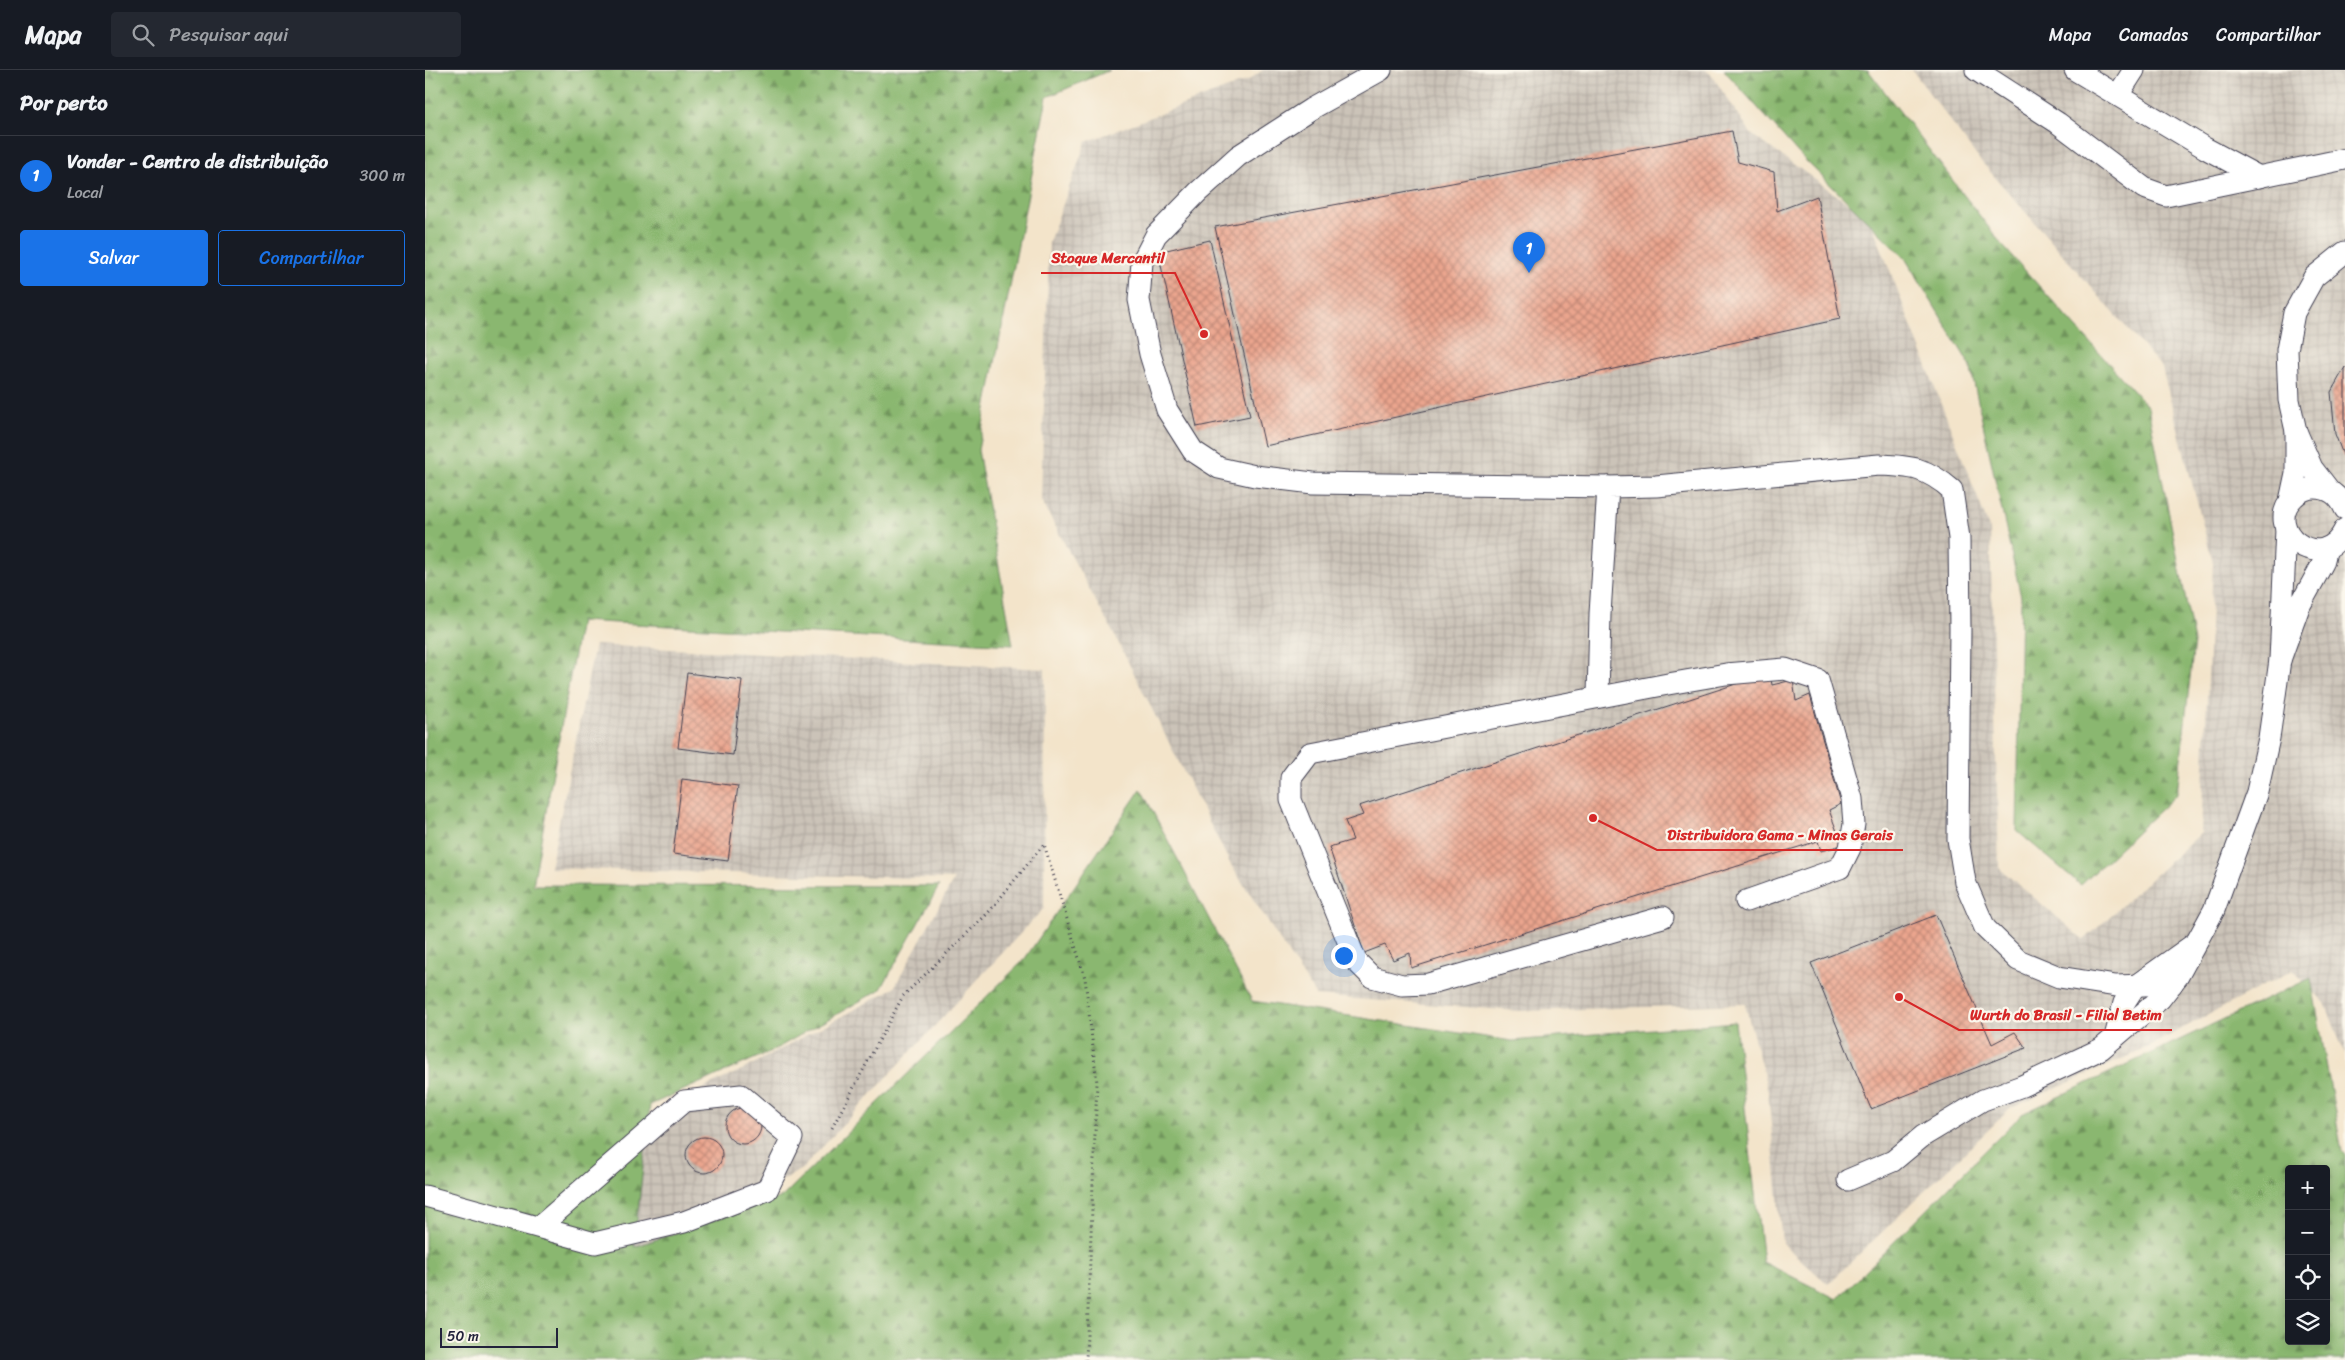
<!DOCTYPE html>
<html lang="pt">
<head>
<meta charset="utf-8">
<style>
  :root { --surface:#171b24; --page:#242831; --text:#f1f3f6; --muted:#9ea1a6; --line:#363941; --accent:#1a73e8 }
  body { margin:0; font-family:Sriracha,sans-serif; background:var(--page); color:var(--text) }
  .controls { position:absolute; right:15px; bottom:15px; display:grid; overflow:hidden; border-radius:5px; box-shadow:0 2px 8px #0003 }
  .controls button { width:45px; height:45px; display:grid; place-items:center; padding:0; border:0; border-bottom:1px solid var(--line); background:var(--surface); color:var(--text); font:25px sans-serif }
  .scale { position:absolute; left:15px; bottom:12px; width:118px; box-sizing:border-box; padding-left:5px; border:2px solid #22223b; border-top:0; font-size:14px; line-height:18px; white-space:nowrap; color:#22223b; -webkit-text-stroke:4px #fbf7ec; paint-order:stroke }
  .you { position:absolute; left:918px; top:885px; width:18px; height:18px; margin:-12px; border:4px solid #fff; border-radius:50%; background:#1a73e8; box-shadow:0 0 0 8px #1a73e833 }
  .badge { display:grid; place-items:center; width:32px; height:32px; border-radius:50%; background:var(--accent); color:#fff; font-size:16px; font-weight:700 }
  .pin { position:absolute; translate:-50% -41px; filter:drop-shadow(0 1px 2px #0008) }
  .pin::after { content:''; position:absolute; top:26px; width:18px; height:15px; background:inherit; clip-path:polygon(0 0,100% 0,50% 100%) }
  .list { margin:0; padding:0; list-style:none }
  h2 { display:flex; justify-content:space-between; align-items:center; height:65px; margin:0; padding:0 20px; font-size:21px }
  h2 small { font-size:16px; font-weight:400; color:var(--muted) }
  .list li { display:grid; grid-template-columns:32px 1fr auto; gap:15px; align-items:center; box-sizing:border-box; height:80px; padding:0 20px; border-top:1px solid var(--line) }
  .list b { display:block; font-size:19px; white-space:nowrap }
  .list p { margin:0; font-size:16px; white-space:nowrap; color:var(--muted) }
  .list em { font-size:16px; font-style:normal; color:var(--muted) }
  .actions { display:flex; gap:10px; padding:15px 20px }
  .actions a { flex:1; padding:11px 0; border:1px solid var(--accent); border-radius:5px; text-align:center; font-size:18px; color:var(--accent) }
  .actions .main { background:var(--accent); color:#fff }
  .icon { flex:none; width:28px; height:28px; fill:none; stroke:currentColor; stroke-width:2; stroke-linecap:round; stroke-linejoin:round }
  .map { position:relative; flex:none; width:1920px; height:1290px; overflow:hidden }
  header { display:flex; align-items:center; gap:30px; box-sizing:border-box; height:70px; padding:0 25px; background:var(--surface); border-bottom:1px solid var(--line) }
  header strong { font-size:24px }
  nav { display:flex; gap:28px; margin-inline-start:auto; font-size:18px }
  .search { width:350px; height:45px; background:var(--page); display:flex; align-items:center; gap:12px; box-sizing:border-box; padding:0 18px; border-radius:5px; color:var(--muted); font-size:19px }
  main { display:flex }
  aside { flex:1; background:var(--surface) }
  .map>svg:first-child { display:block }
  .industrial { fill:url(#industrial-grid) }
  .forest { fill:url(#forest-firs); stroke:#566c55; fill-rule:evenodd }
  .building { fill:url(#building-cross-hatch) }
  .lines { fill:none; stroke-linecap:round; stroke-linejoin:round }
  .minor-casing { stroke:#413f50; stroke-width:23 }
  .path { stroke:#413f50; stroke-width:3; stroke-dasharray:1 4; stroke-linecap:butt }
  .minor { stroke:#fff; stroke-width:21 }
  .leader { fill:none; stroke:#d62828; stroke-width:2 }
  .callout-dot { fill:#d62828; stroke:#fbf7ec; stroke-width:2 }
  .callout-label { font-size:15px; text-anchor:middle; font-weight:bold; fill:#d62828; stroke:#fbf7ec; stroke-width:4.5; stroke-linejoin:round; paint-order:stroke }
</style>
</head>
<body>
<header>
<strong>Mapa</strong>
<div class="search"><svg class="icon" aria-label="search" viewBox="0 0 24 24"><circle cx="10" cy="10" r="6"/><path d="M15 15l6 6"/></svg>Pesquisar aqui</div>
<nav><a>Mapa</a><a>Camadas</a><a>Compartilhar</a></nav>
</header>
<main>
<aside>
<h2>Por perto<small></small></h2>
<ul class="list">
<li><span class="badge">1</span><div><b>Vonder - Centro de distribuição</b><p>Local</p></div><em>300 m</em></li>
</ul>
<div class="actions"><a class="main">Salvar</a><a>Compartilhar</a></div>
</aside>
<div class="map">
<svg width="1920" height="1290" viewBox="0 0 1920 1290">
  <defs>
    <pattern id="industrial-grid" width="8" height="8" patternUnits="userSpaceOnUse" patternTransform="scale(1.25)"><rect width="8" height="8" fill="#cbc3b8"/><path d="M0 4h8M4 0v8" fill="none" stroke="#aea79f"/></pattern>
    <pattern id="forest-firs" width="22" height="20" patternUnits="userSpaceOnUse" patternTransform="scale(1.25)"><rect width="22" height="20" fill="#8ab76f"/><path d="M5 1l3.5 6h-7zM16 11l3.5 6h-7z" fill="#70945c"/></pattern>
    <pattern id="building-cross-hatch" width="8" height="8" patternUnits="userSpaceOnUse" patternTransform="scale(1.25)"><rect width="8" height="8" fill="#eba58e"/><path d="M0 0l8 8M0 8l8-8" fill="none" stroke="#be8675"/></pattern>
  </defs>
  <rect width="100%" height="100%" fill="#fbf7ec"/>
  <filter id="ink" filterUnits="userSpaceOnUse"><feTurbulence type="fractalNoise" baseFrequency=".02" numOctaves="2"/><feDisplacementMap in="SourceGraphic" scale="10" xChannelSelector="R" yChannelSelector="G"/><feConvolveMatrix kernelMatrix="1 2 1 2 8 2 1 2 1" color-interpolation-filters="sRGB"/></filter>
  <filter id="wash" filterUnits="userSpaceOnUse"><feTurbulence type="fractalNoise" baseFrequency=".0096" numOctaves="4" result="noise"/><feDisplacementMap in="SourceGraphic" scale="20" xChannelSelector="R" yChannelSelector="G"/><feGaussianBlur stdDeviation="1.12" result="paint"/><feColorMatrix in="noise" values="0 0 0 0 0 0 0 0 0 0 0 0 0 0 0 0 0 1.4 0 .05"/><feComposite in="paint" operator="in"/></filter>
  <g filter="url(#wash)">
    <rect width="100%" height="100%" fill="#f3e4ca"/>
    <g class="industrial">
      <path d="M838 0H1280L1286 4 1326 64 1445 149 1565 460 1574 798 1659 870 1776 763 1788 493 1737 298 1554 89 1487 0H1920V984L1900 933 1868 900 1713 982 1586 1038 1403 1214 1357 1173 1343 1021 1320 934 1094 941 891 926 806 795 692 570 616 430 624 172 661 72 824 10Z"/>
      <path d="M170 575 620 599 619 838 378 1098 227 1191 0 1093 153 1099 241 1036 319 999 469 918 529 809 125 798Z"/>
    </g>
    <g class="forest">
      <path d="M0 0H685L622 27 553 380 588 575 155 551 108 815 514 816 456 919 349 980 225 1035 209 1177 357 1127 599 890 716 719 827 931 1087 971 1310 952 1338 1192 1412 1229 1597 1044 1886 908 1917 1082 1920 1085V1290H0ZM1864 1099H1901V1271H1864Z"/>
      <path d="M1299 0H1443L1578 176 1723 337 1769 572 1752 724 1656 815 1592 761 1596 527 1545 295 1480 188 1375 85Z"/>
    </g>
    <g id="blocks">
      <g class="building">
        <path d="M1307 61 1313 92 1349 102 1352 141 1392 126 1415 249 840 376 790 157Z"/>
        <path d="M785 170 825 346 772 357 733 182Z"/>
        <path d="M1920 297V390L1910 364 1906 322Z"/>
        <path d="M262 603 317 610 308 685 253 678Z"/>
        <path d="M1345 603 1347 615 1368 610 1371 631 1385 625 1416 734 1404 740 1417 775 1396 781 1393 771 986 898 985 883 968 890 960 875 939 883 904 777 928 770 920 751 938 745 934 736Z"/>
        <path d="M257 709 313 716 303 791 248 784Z"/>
        <path d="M1511 845 1567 974 1590 962 1601 978 1446 1039 1386 893Z"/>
        <circle cx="318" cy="1056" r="18"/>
        <circle cx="279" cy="1085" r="18"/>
      </g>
    </g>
  </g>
  <g filter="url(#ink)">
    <use href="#blocks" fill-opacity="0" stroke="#413f50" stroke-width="1"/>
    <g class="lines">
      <g class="minor-casing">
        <g id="minor">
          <path d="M956 0 886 39 813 86 773 122 731 165 717 192 714 230 725 284 742 340 768 381 794 398 830 406 888 413 1183 417"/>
          <path d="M1551 0 1633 53 1719 118 1741 126 1920 89"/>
          <path d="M1650 0 1780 78 1834 107"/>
          <path d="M1693 25 1709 0"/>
          <path d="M1871 361 1864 330 1862 280 1869 243 1889 207 1920 182"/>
          <path d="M1865 431 1871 403V361L1887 398 1905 421"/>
          <path d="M1920 439C1914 426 1905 418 1890 418 1883 418 1875 421 1869 427 1835 459 1897 508 1920 459"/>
          <path d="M1861 459 1855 590 1874 537 1898 493 1902 478"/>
          <path d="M1173 627 1175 544 1183 417 1231 416 1454 395C1487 396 1502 398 1527 420L1534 468 1535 559 1533 769 1540 812 1560 858 1593 890 1634 907 1691 916 1747 914"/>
          <path d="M1238 847 1003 914 977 915 947 907 931 891 866 730V708L885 683 1243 614 1301 604 1360 599 1393 610 1427 729 1429 754 1425 778 1415 798 1321 831"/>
          <path d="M1690 967 1699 933 1710 916 1769 874"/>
          <path d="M1423 1110 1468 1091 1498 1066 1558 1030 1597 1016 1676 979 1735 929 1753 906 1789 840 1832 722 1844 668 1855 590"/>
          <path d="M0 1126 170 1173 259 1152 342 1120 367 1068 316 1025 259 1031 114 1157"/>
        </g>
      </g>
      <path class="path" d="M407 1058 478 926 563 843 619 774 660 908 672 1013 661 1290"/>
      <use href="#minor" class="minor"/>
    </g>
  </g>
  <path class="leader" d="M779 264L750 203H616M1168 748L1232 780H1478M1474 927L1534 960H1747"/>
  <g class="callout-dot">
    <circle cx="779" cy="264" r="5"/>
    <circle cx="1168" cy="748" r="5"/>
    <circle cx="1474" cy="927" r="5"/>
  </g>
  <g class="callout-label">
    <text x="683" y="193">Stoque Mercantil</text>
    <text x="1355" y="770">Distribuidora Gama - Minas Gerais</text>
    <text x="1641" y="950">Wurth do Brasil - Filial Betim</text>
  </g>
</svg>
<div class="controls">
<button>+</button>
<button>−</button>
<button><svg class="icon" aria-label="locate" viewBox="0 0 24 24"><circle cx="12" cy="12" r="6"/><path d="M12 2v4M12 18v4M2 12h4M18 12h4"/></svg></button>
<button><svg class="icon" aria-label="layers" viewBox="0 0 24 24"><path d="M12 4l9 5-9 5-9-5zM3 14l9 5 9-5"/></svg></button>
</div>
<div class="scale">50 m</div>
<div class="you"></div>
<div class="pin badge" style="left:1104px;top:203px">1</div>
</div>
</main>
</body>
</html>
